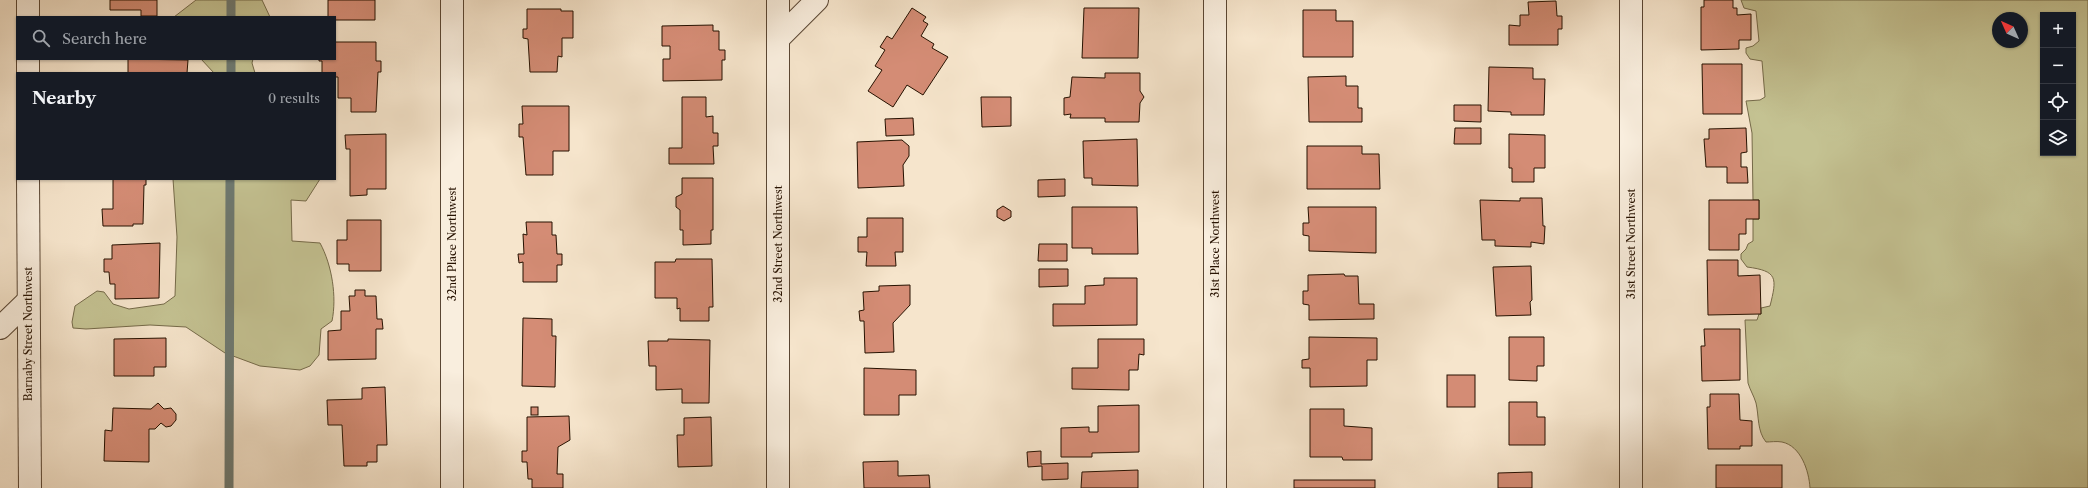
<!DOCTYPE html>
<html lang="en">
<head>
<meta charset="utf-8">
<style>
  :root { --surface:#171b24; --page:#20242c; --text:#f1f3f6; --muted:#9ea1a6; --line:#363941 }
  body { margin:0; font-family:"Libre Caslon Text",serif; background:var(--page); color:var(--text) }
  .controls { position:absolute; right:12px; top:12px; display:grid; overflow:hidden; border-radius:0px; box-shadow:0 1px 3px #0004 }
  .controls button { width:36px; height:36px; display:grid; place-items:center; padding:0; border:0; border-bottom:1px solid var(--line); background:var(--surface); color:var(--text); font:20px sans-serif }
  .compass { position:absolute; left:1992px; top:12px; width:36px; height:36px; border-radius:50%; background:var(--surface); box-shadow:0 1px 3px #0004; rotate:315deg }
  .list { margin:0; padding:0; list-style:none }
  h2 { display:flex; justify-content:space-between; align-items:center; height:52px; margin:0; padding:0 16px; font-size:17px }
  h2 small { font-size:13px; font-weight:400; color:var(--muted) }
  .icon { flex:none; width:22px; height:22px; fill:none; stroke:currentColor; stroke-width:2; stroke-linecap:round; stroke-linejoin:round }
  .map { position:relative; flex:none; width:2088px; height:488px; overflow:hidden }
  .search { position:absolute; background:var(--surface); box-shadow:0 1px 3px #0004; left:16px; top:16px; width:320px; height:44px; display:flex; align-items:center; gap:10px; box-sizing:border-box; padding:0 14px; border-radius:0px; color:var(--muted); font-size:15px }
  .panel { position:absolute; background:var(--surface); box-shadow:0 1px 3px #0004; left:16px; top:72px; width:320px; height:108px; border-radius:0px }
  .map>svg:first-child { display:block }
  .green { fill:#c4c292; stroke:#756a49; fill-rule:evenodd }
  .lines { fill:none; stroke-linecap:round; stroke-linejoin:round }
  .stream { stroke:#6d7971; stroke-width:9 }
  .building { fill:#d48c75; stroke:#261100 }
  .minor-casing { stroke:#5a4633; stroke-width:24 }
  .minor { stroke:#f9eede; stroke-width:22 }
  .labels { text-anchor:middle; stroke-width:3; stroke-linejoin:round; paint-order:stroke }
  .street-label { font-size:11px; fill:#261100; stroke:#f9eede }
</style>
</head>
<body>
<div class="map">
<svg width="2088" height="488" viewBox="0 0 2088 488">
  <rect width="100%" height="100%" fill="#f6e5cc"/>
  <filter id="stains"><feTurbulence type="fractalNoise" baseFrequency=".005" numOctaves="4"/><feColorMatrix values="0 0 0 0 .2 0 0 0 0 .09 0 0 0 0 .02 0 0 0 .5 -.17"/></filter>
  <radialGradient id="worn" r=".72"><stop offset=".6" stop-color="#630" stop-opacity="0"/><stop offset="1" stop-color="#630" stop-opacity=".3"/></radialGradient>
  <g class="green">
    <path d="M196 0H262L270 17H174Z"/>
    <path d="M1741 0H2088V488H1810C1809 471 1801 446 1782 442 1777 441 1770 442 1766 442 1757 431 1759 416 1756 403 1754 396 1750 390 1748 383L1745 320H1757L1759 314H1761V308L1770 306C1777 278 1778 271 1747 267L1741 259V254L1746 249 1748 244 1753 241V219H1759V200H1753L1752 133 1746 101 1760 100 1765 97 1762 61 1750 59 1746 53V48L1753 46 1759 41 1756 11 1744 8ZM2043 15H2073V153H2043ZM1998 18H2022V42H1998Z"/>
    <path d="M201 59H253L252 63 255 73H214Z"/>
    <path d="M173 179H320L306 201 291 200 292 241 320 243C332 265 337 297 332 321L321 329 319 355 310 366 300 370 260 366 225 353 186 327 150 325 86 329 73 328 72 322 75 306 97 291 104 292 113 304 129 309 164 304 175 296 177 237Z"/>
  </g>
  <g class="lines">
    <g class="stream">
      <path d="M231 17V0"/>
      <path d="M231 73V59"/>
      <path d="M229 488 230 179"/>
    </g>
  </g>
  <g class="building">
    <path d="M110 0H157V16H141V10H110Z"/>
    <path d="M328 0H375V20H335V17H328Z"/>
    <path d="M1704 0H1733V8H1737V15L1751 14V40H1739V49L1701 50V7H1704Z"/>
    <path d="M1556 1 1557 16H1562V29H1558V45H1509V25L1520 26V15H1529L1528 2Z"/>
    <path d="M912 8 926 17 923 21 928 24 921 36 934 44 932 48 948 57 923 95 907 85 893 107 868 91 882 70 875 66 885 50 880 47 887 36 892 39Z"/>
    <path d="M1084 8H1139L1138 58H1082Z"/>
    <path d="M527 9H561V11H573V38H562V57L558 56 557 72H530L528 39 523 38V29H527Z"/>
    <path d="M1303 10H1336V21H1353V57H1303Z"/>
    <path d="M713 25V31H719V50H725V60H722V80L663 81V59H670V46H662V26Z"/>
    <path d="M335 42H376V61H381V72H378L376 112H351V98H338V77H335V73H322V61H319V59H335Z"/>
    <path d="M128 59 188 60 187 73H128Z"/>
    <path d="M1702 64H1742V114H1703Z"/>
    <path d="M1489 67 1533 68V79H1545L1544 115H1511V112L1488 111Z"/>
    <path d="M1105 73H1140V91L1144 97 1140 103 1139 122H1105V118H1070L1071 114 1064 115V98L1070 97 1072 77 1105 78Z"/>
    <path d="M1346 76V86H1358V108H1362V122H1309L1308 77Z"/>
    <path d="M682 97H706V117L713 116V133H718V146H713L714 164H669V148H682Z"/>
    <path d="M981 97H1011V126L982 127Z"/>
    <path d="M1454 105H1481V122L1454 121Z"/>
    <path d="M522 106H569V151H553V175H526L523 137H519V124H523Z"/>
    <path d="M913 118 914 135 886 136 885 119Z"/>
    <path d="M1455 128H1481V144H1454Z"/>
    <path d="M1746 128 1747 152 1741 153V167H1747L1748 183H1727V167H1706L1704 139H1709V129Z"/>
    <path d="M386 134V189H367V195L350 196V149H346L345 135Z"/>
    <path d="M1509 134 1545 135V168H1534V182H1512V168H1509Z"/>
    <path d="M1137 139 1138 186 1092 185V178H1084L1083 141Z"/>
    <path d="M902 140 909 146V156L903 165 904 186 858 188 857 142Z"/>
    <path d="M1307 146H1362V154H1379L1380 189H1307Z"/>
    <path d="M682 178H713V230H711V244L683 245V230H680V210L676 207V197L682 194Z"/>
    <path d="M113 179H146V185H144L143 224H133V226H103L102 209H113Z"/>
    <path d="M1065 179V196L1038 197V180Z"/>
    <path d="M1520 198H1542L1543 226H1545L1544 244 1531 242V247L1495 246V240H1482L1480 200 1520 201Z"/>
    <path d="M1709 200H1759V219H1746V234H1739V250H1709Z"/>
    <path d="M1003 206 1011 211V217L1004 221 997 217V210Z"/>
    <path d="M1072 207H1137L1138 254H1092V248H1072Z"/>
    <path d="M1308 207H1376V253L1309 251V236L1303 235V223H1309Z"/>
    <path d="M867 218H903V252H895L896 266H866L867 252H858V237H867Z"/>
    <path d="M347 220H381V271H349V264H337V240H347Z"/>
    <path d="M526 222H552V235H556L557 254H562V265H557V282H523V262L519 263 518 254H524L523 234 527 235Z"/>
    <path d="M160 243 159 298 115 299V284H110L109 272H104V259H112V245Z"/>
    <path d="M1039 244H1067V261H1038Z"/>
    <path d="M676 259H712L713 307H709V321H680V308L677 309V298H655V262H675Z"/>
    <path d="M1707 260H1738V276L1760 275 1761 314 1708 315Z"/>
    <path d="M1531 266 1532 300 1530 302 1531 315 1496 316 1493 267Z"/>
    <path d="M1039 269H1068V286L1039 287Z"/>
    <path d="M1344 274 1345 276H1358L1359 304H1374V319L1309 320V305L1303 304V291H1308V275Z"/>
    <path d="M1104 278H1137V325L1053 326V304H1085V286L1104 285Z"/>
    <path d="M910 285V305L893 323 894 352 865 353 864 321H860L859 311 864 310 863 292 879 291V286Z"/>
    <path d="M355 290H365V296H376L377 319H382L383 329H376V359L328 360V331L341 330V311H350L349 296H355Z"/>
    <path d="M523 318 552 319V336H556L555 387 522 386Z"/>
    <path d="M1704 329H1740V380L1702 381 1701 346H1705Z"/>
    <path d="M1309 337 1377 338V360H1367V386L1310 387V368H1302V360L1309 359Z"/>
    <path d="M1509 337H1544V366H1537V381L1509 380Z"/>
    <path d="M166 338V367H154V376H114V339Z"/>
    <path d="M668 339 710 340 709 403H682V389L656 390V366H649L648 341H668Z"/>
    <path d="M1098 339H1144V355L1139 354 1138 370H1129V390L1072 389V368H1098Z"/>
    <path d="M864 368 916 370V395H899V415H864Z"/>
    <rect x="1447" y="375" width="28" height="32"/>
    <path d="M385 387 387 445H377V462H367V466H344L342 425H328L327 400 362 399V388Z"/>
    <path d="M1710 394H1739L1740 420 1752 421V446H1740V449H1708L1707 407H1710Z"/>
    <path d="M1509 402H1537V417H1545V445H1509Z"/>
    <path d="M158 403 164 409 171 408 176 414V420L171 426 166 427 161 423 155 429H149V462L104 461 105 430 112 431 113 408 151 409Z"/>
    <path d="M1139 405V452L1092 453V457H1061V428L1089 427V432H1098V406Z"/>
    <rect x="531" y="407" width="7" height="8"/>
    <path d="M1310 409H1344V426L1372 428V460H1343L1342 457H1310Z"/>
    <path d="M569 416 570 440 558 447 557 474H563V488H532V479H528L527 462H522V451H527V417Z"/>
    <path d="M711 417 712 466 678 467 677 435H684V418Z"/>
    <path d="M1041 451V464L1068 463V479L1042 480V466L1028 467 1027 452Z"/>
    <path d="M898 461V476L929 475 930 488H864L863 462Z"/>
    <rect x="1716" y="465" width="66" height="23"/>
    <path d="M1138 470V488H1081L1082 472Z"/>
    <path d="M1532 472V488H1498V473Z"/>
    <rect x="1294" y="480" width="81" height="8"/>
  </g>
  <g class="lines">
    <g class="minor-casing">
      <g id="minor">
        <path d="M28 0V17"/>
        <path d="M452 0V488"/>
        <path d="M778 0V488"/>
        <path d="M778 39 817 0"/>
        <path d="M28 59V73"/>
        <path d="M28 179 30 488"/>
        <path d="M0 328 28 301"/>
        <path d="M1215 488V0"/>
        <path d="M1631 488V0"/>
      </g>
    </g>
    <use href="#minor" class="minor"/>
  </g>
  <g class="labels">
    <g class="street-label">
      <text transform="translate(452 244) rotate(-90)" y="4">32nd Place Northwest</text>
      <text transform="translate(778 244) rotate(-90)" y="4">32nd Street Northwest</text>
      <text transform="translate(1215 244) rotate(-90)" y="4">31st Place Northwest</text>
      <text transform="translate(1631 244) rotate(-90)" y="4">31st Street Northwest</text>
      <text transform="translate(28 334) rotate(-90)" y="4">Barnaby Street Northwest</text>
    </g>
  </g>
  <rect width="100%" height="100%" filter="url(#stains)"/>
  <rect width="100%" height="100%" fill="url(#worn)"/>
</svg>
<div class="controls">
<button>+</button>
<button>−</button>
<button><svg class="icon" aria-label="locate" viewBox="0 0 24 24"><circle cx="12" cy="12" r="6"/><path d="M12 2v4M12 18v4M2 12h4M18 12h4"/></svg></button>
<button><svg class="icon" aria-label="layers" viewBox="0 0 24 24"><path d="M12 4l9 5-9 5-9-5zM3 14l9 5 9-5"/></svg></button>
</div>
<svg class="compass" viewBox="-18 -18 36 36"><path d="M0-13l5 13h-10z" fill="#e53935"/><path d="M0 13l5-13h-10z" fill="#9ea1a6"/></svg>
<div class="search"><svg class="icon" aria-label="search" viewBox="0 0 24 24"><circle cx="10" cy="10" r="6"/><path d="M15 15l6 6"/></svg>Search here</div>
<section class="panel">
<h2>Nearby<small>0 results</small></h2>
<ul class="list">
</ul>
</section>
</div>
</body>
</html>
